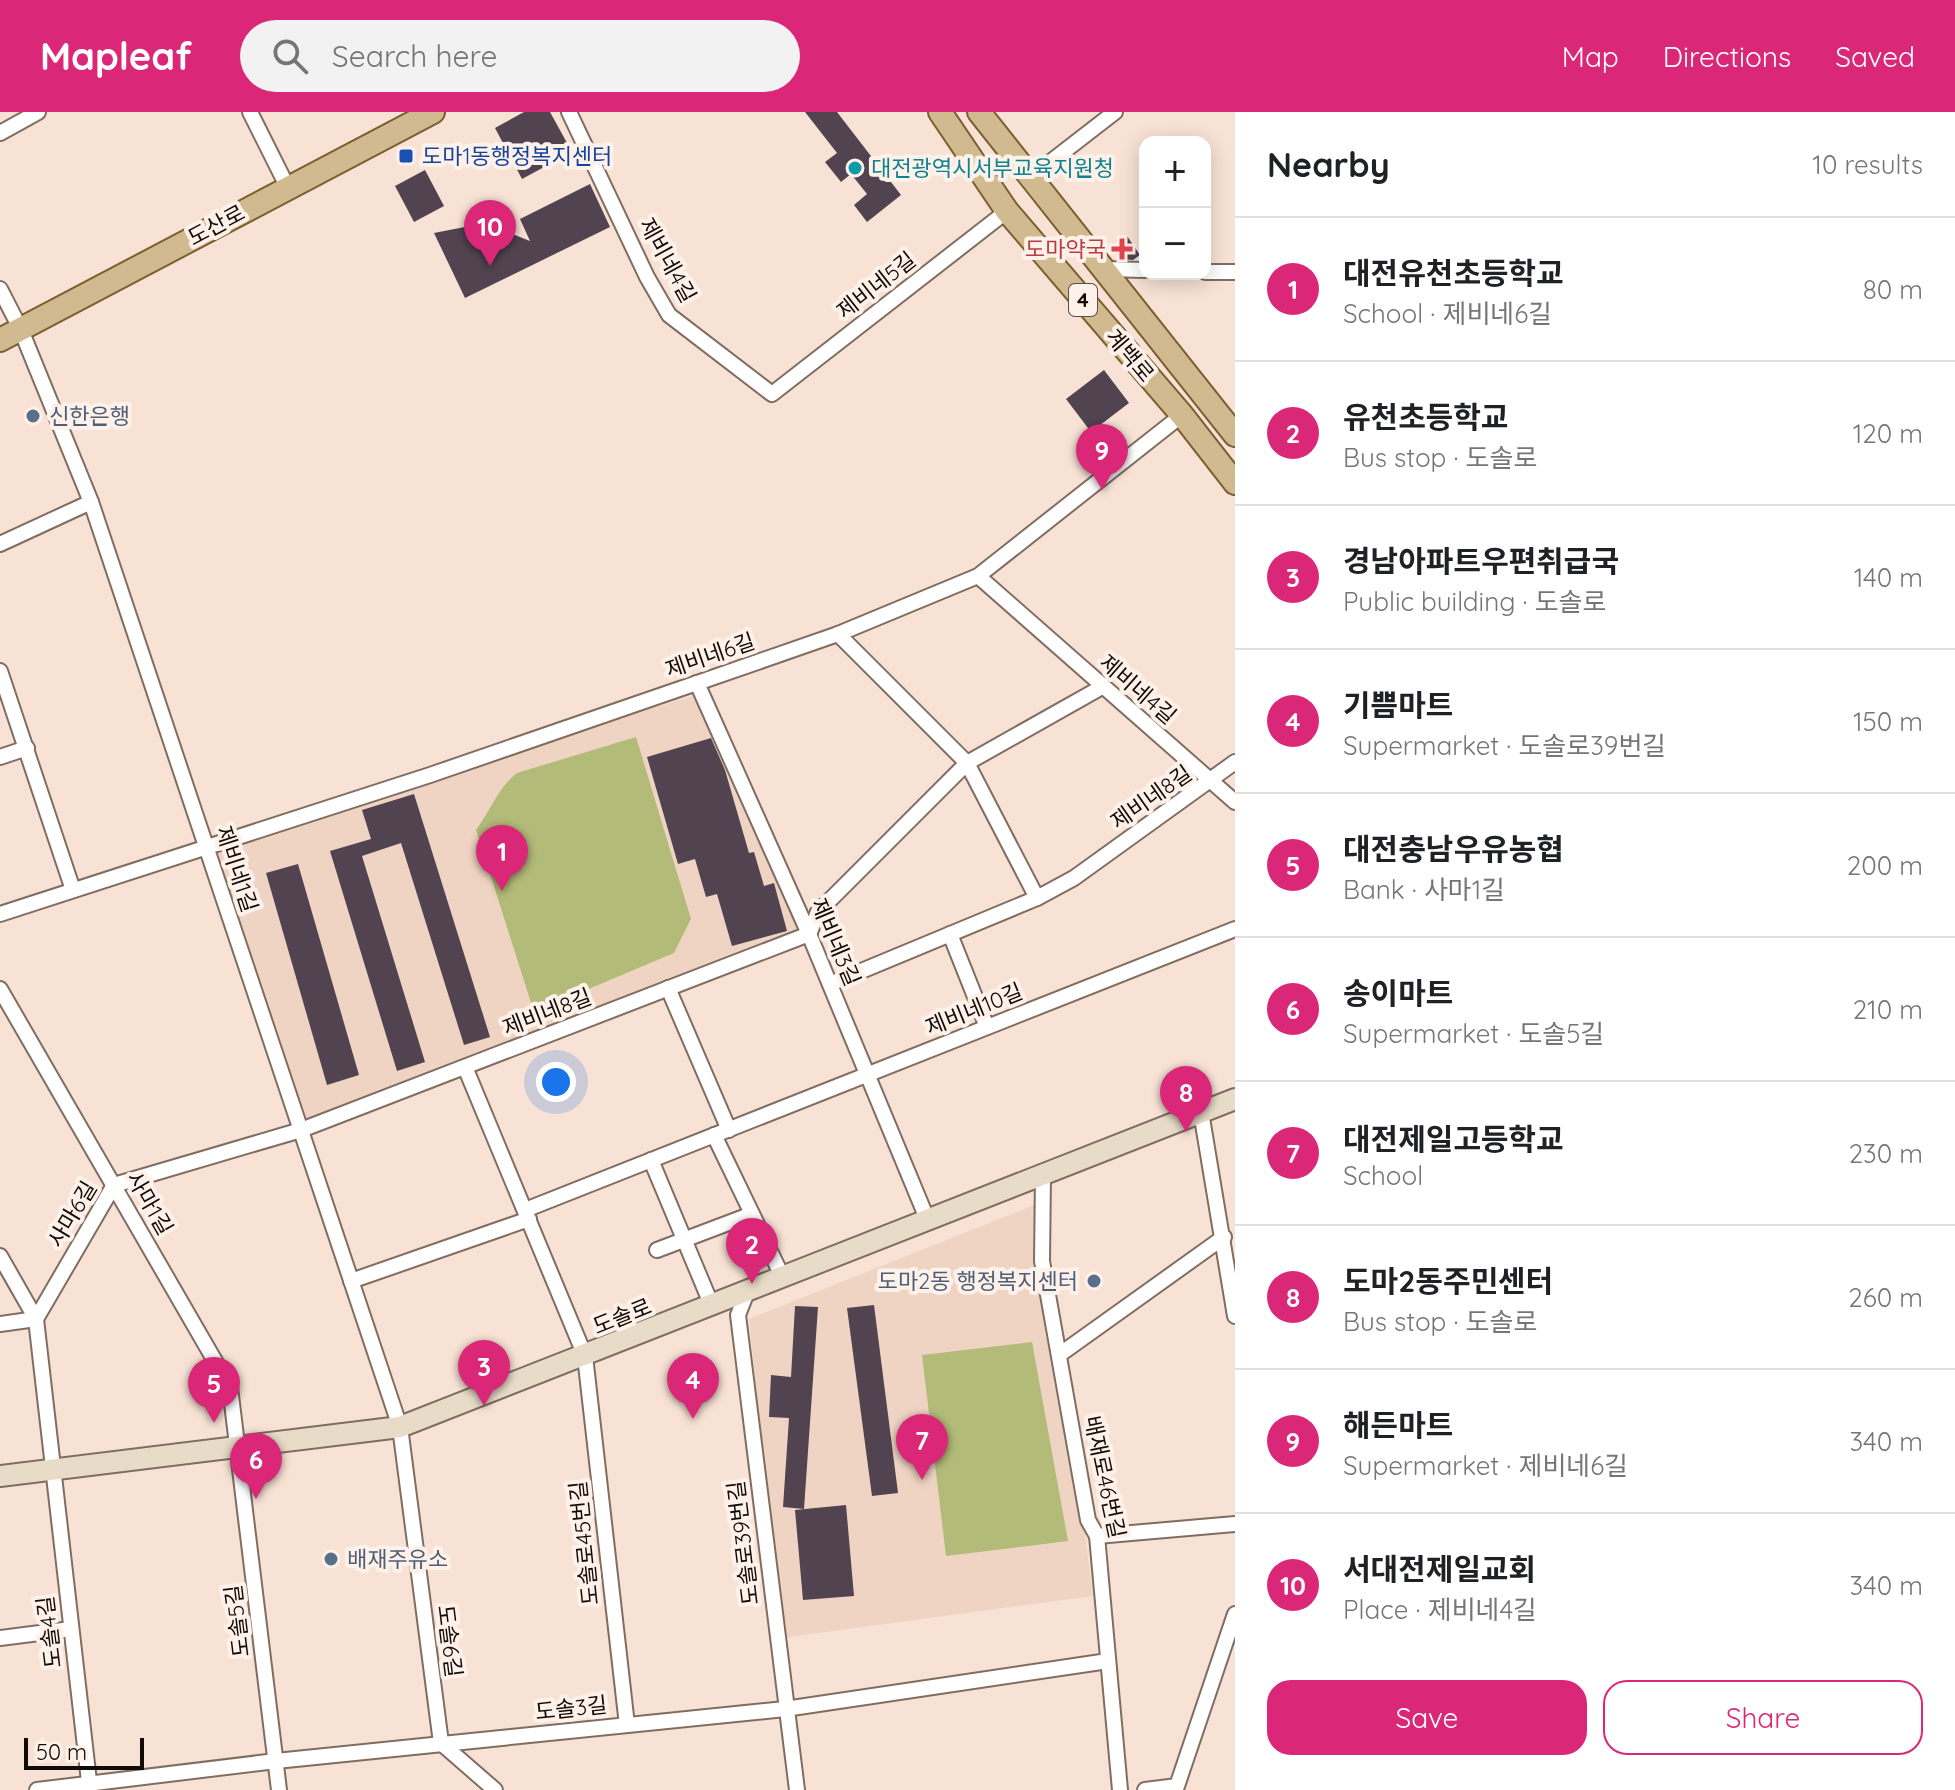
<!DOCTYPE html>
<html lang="en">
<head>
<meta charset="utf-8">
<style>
  :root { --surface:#fff; --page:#f2f2f2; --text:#202124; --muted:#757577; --line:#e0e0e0; --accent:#db2777 }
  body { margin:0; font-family:Quicksand,"Noto Sans KR",sans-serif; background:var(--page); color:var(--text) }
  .controls { position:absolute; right:24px; top:24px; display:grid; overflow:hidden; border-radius:16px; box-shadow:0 4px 20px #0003 }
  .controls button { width:72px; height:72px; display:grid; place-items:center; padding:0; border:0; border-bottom:2px solid var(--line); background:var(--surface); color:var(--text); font:40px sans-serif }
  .scale { position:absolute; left:24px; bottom:20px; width:120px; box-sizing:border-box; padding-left:8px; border:4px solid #110b07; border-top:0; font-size:22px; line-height:28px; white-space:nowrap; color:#110b07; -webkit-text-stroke:6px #fef1e9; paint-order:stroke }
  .you { position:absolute; left:556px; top:970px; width:28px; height:28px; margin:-20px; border:6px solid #fff; border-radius:50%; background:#1a73e8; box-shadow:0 0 0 12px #1a73e833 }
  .badge { display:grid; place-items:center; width:52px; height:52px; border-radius:50%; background:var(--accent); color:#fff; font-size:26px; font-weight:700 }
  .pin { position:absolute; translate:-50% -66px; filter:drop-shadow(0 2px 4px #0008) }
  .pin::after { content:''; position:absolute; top:42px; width:28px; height:24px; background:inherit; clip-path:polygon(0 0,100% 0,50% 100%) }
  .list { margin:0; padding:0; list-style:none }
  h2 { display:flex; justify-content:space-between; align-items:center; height:104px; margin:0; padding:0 32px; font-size:34px }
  h2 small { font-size:26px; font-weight:400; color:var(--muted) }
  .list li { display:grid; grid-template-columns:52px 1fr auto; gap:24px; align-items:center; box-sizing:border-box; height:144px; padding:0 32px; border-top:2px solid var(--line) }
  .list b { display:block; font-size:30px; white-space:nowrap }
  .list p { margin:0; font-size:26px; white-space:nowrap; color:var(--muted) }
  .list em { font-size:26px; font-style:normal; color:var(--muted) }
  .actions { display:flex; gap:16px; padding:24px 32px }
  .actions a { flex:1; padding:18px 0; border:2px solid var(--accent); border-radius:24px; text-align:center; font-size:28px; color:var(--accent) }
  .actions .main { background:var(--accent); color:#fff }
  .icon { flex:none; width:44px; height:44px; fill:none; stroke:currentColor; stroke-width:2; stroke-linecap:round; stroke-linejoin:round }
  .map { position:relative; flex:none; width:1235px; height:1678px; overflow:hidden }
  header { display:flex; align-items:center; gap:48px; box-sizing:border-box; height:112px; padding:0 40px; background:var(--accent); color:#fff }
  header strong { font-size:38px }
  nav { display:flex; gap:44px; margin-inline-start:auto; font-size:28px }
  .search { width:560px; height:72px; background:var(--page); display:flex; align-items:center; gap:20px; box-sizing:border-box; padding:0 28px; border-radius:44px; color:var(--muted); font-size:30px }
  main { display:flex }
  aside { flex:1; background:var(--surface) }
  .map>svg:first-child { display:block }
  .built { fill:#f0d4c3 }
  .green { fill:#b3bb79 }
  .building { fill:#524351 }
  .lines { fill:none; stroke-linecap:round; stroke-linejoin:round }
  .street-casing { stroke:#806d62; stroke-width:18 }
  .secondary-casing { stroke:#806d62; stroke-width:24 }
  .primary-casing { stroke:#7a5e30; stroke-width:26 }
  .street { stroke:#fff; stroke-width:14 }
  .secondary { stroke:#e8dcc8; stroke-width:20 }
  .primary { stroke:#d1b990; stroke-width:22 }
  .transit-dot { fill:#1a4fb4; stroke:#fef1e9; stroke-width:3 }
  .culture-dot { fill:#0f9aa8; stroke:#fef1e9; stroke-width:3 }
  .health-dot { fill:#e0444e; stroke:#fef1e9; stroke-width:3 }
  .service-dot { fill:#5c6f8a; stroke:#fef1e9; stroke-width:3 }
  .labels { text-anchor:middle; stroke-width:8; stroke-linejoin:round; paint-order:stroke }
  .shield { fill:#fef1e9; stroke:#58504b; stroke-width:2 }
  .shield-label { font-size:20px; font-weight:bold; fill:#110b07 }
  .transit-label { font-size:22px; fill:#164399; stroke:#fef1e9; text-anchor:start }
  .culture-label { font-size:22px; fill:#0d838f; stroke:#fef1e9; text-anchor:start }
  .street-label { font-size:22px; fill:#110b07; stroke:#fef1e9 }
  .health-label { font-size:22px; fill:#be3a42; stroke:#fef1e9; text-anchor:end }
  .service-label { font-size:22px; fill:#4e5e75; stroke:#fef1e9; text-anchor:start }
</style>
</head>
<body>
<header>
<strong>Mapleaf</strong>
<div class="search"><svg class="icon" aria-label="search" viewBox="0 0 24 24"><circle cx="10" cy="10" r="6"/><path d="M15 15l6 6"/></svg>Search here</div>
<nav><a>Map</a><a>Directions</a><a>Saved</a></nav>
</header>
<main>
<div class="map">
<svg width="1235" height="1678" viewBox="0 0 1235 1678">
  <rect width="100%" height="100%" fill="#f8e2d5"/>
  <g class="built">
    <path d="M699 582 802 825 301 1018 206 734Z"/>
    <path d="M1034 1093 1033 1143 1063 1253 1093 1484 781 1526 749 1207Z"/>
  </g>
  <g class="green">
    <path d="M636 625 691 807 674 841 534 900 476 718C491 698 498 676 517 661Z"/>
    <path d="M1032 1230 1068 1429 946 1444 922 1243Z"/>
  </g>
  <g class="building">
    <path d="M524 0H550L572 40 522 67 495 16Z"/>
    <path d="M805 0H837L901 83 867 110 854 93 867 82 851 62 841 70 825 50 837 41Z"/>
    <path d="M425 58 444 94 414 110 395 74Z"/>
    <path d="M590 72 610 115 465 186 434 121 485 111 530 129 520 107Z"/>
    <path d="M1127 124 1140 143 1133 148 1120 147 1112 137Z"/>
    <path d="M1104 258 1129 291 1091 320 1066 287Z"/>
    <path d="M711 626 725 658 749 741 754 740 764 774 774 771 787 819 732 834 717 782 706 785 695 747 678 752 647 645Z"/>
    <path d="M414 682 490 925 464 933 401 731 362 744 425 950 397 959 330 739 371 727 362 698Z"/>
    <path d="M298 752 359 963 327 973 266 761Z"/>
    <path d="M874 1193 898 1381 872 1384 847 1196Z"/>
    <path d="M795 1194 818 1195 804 1397 783 1395 789 1306 769 1305 771 1263 791 1265Z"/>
    <path d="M846 1393 854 1484 803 1488 795 1398Z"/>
  </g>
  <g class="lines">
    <g class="street-casing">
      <g id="street">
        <path d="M250 0 288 76"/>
        <path d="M569 0 647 165 669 203 772 282 1007 99"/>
        <path d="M0 21 38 0"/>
        <path d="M1031 65 1115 0"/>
        <path d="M1103 157 1145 158"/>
        <path d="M1205 160H1235"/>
        <path d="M0 177 21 218 91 390 400 1315 441 1631 495 1678"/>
        <path d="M0 432 91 390"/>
        <path d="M978 464 1235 690"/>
        <path d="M838 522 967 651 1037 786"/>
        <path d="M0 559 73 778"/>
        <path d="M697 571 809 822 928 1109"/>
        <path d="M0 645 27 636"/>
        <path d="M0 802 430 663 697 571 838 522 978 464 1182 303"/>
        <path d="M950 822 987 915"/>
        <path d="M830 872 1037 786 1074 766 1235 650"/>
        <path d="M668 876 729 1018"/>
        <path d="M0 877 230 1275 279 1678"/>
        <path d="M465 955 585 1244 627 1613"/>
        <path d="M1201 1000 1235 1204"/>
        <path d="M714 1023 783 1166"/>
        <path d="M651 1048 712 1194"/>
        <path d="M1043 1063 1042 1149 1088 1408 1097 1424 1120 1678"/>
        <path d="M525 1098 1235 817"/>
        <path d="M657 1138 752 1102"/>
        <path d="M0 1144 36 1207 90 1678"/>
        <path d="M351 1169 529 1107"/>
        <path d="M747 1180 738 1203 797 1678"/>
        <path d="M0 1212 36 1207 114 1073 301 1018 809 822 818 800 967 651 1102 575"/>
        <path d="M1059 1243 1224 1125"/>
        <path d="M1097 1424 1235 1412"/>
        <path d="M0 1526 71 1517"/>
        <path d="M37 1678 276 1649 785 1597 1108 1549"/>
        <path d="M1145 1678 1177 1674 1235 1502"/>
      </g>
    </g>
    <g class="secondary-casing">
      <path id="secondary" d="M0 1364 400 1315 1235 987"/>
    </g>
    <g class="primary-casing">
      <g id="primary">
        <path d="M940 0 1007 99 1182 303 1235 371"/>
        <path d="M979 0 1235 323"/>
        <path d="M0 228 433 0"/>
      </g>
    </g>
    <use href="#street" class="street"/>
    <use href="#secondary" class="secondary"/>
    <use href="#primary" class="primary"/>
  </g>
  <rect class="transit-dot" x="398" y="36" width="16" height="16" rx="4"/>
  <circle class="culture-dot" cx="855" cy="56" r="8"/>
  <path class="health-dot" d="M1118 125h8v8h8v8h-8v8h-8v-8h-8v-8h8z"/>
  <g class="service-dot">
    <circle cx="33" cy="304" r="8"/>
    <circle cx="1094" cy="1169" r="8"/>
    <circle cx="331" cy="1447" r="8"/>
  </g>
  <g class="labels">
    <rect class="shield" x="1069" y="172" width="28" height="32" rx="6"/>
    <g class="shield-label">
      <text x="1083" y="195">4</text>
    </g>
    <g class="transit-label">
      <text x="422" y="52">도마1동행정복지센터</text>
    </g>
    <g class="culture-label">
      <text x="871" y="64">대전광역시서부교육지원청</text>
    </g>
    <g class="street-label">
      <text transform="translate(216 113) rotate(-28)" y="8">도산로</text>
      <text transform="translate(668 148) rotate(61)" y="8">제비네4길</text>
      <text transform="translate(876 173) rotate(-38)" y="8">제비네5길</text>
      <text transform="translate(1130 243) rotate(50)" y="8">계백로</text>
      <text transform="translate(710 543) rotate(-19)" y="8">제비네6길</text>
      <text transform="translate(1138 577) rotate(41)" y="8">제비네4길</text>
      <text transform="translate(1151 685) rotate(-35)" y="8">제비네8길</text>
      <text transform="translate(237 757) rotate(72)" y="8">제비네1길</text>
      <text transform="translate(836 830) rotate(67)" y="8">제비네3길</text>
      <text transform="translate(974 897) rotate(-22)" y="8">제비네10길</text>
      <text transform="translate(547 900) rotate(-21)" y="8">제비네8길</text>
      <text transform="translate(150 1091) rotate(60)" y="8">사마1길</text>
      <text transform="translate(72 1102) rotate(-59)" y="8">사마6길</text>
      <text transform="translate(622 1204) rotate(-22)" y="8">도솔로</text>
      <text transform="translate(1105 1365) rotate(78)" y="8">배재로46번길</text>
      <text transform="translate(584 1431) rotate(-96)" y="8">도솔로45번길</text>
      <text transform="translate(743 1431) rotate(-97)" y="8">도솔로39번길</text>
      <text transform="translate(237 1509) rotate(-97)" y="8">도솔5길</text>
      <text transform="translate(49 1520) rotate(-97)" y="8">도솔4길</text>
      <text transform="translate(450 1529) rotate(83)" y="8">도솔6길</text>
      <text transform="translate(571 1596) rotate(-6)" y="8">도솔3길</text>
    </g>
    <g class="health-label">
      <text x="1106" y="145">도마약국</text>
    </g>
    <g class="service-label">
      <text x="49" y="312">신한은행</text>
      <text x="1078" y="1177" text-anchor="end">도마2동 행정복지센터</text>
      <text x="347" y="1455">배재주유소</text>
    </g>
  </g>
</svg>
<div class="controls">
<button>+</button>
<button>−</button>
</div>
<div class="scale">50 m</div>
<div class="you"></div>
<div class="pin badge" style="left:502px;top:779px">1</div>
<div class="pin badge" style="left:752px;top:1172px">2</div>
<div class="pin badge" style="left:484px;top:1294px">3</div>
<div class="pin badge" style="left:693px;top:1307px">4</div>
<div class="pin badge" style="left:214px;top:1311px">5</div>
<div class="pin badge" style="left:256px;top:1387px">6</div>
<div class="pin badge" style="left:922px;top:1368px">7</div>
<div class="pin badge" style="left:1186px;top:1020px">8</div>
<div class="pin badge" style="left:1102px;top:378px">9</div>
<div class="pin badge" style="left:490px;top:154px">10</div>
</div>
<aside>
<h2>Nearby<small>10 results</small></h2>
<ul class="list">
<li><span class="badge">1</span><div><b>대전유천초등학교</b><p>School · 제비네6길</p></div><em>80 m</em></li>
<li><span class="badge">2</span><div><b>유천초등학교</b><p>Bus stop · 도솔로</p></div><em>120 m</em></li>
<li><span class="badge">3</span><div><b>경남아파트우편취급국</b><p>Public building · 도솔로</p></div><em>140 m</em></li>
<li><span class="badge">4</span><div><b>기쁨마트</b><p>Supermarket · 도솔로39번길</p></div><em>150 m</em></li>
<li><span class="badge">5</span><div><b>대전충남우유농협</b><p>Bank · 사마1길</p></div><em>200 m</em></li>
<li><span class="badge">6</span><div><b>송이마트</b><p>Supermarket · 도솔5길</p></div><em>210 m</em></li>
<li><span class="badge">7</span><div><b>대전제일고등학교</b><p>School</p></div><em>230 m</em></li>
<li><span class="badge">8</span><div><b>도마2동주민센터</b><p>Bus stop · 도솔로</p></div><em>260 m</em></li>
<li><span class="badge">9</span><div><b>해든마트</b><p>Supermarket · 제비네6길</p></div><em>340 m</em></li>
<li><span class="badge">10</span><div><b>서대전제일교회</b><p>Place · 제비네4길</p></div><em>340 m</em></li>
</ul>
<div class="actions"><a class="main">Save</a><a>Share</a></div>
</aside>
</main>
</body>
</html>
